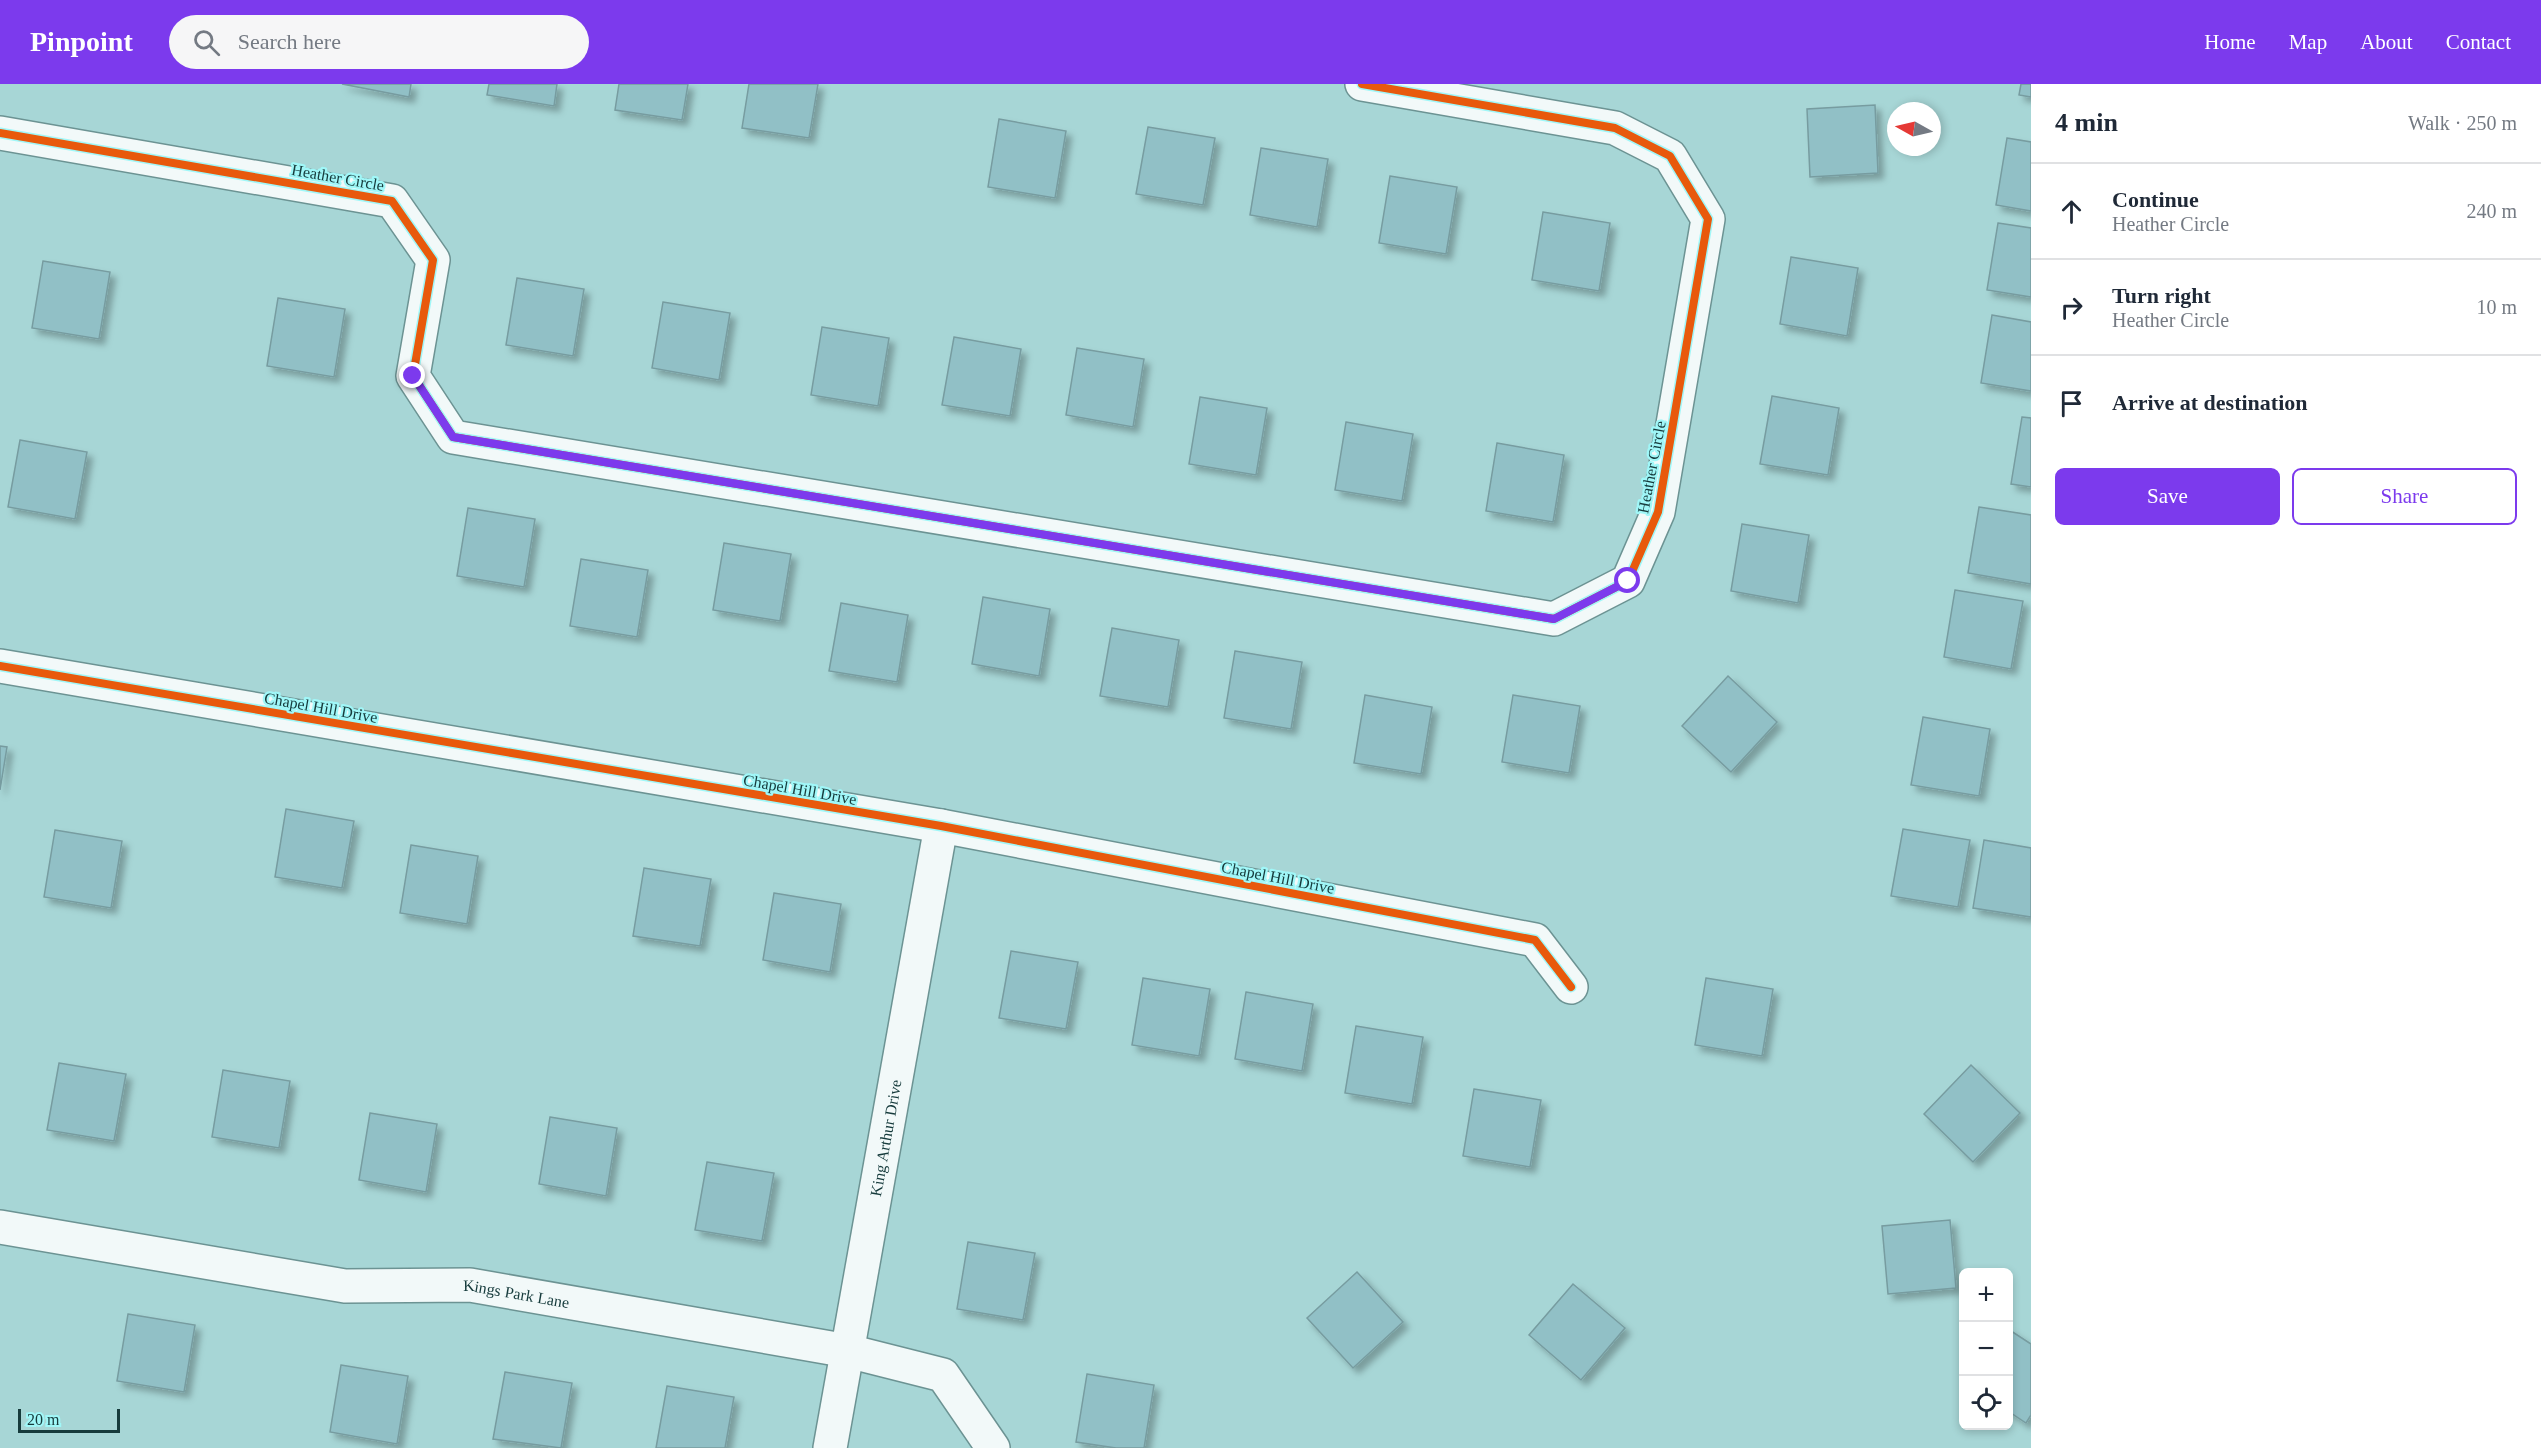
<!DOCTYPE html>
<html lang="en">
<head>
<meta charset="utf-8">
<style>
  :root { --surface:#fff; --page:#f6f6f7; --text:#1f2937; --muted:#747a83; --line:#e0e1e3; --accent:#7c3aed }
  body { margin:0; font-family:"Times New Roman",serif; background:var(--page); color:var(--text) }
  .controls { position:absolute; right:18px; bottom:18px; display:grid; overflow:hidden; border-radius:9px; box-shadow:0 3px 9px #0003 }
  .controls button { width:54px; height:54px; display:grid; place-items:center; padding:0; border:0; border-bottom:2px solid var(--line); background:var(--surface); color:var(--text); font:30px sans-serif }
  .compass { position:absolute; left:1887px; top:18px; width:54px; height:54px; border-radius:50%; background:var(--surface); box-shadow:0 3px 9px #0003; rotate:278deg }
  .scale { position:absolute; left:18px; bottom:15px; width:102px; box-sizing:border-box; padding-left:6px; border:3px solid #163b3c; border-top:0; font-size:16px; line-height:21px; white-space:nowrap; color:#163b3c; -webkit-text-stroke:4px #a0f7f8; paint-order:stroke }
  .stop { position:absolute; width:18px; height:18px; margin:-14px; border:4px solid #7c3aed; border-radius:50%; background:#fff }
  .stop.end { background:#7c3aed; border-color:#fff; box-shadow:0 2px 6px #0008 }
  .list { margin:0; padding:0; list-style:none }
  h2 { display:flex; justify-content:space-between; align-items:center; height:78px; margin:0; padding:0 24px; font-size:26px }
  h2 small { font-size:20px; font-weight:400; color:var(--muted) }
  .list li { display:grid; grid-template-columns:39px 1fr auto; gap:18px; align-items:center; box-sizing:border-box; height:96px; padding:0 24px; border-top:2px solid var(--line) }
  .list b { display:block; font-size:22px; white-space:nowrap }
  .list p { margin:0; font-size:20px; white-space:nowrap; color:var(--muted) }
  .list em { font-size:20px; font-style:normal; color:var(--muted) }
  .actions { display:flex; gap:12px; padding:18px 24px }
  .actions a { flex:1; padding:14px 0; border:2px solid var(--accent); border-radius:9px; text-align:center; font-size:21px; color:var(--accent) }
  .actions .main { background:var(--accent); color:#fff }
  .icon { flex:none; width:33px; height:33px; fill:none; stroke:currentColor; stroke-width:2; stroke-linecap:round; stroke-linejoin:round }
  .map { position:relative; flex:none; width:2031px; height:1364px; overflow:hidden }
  header { display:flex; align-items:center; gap:36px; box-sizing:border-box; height:84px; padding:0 30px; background:var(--accent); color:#fff }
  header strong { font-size:28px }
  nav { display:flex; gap:33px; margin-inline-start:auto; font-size:21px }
  .search { width:420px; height:54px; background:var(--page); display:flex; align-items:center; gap:15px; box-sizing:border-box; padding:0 21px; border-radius:33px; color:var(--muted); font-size:22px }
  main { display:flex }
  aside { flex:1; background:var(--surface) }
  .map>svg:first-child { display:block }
  .building { fill:#91c0c6; stroke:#779ca0; stroke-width:1.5; filter:url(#shadow) }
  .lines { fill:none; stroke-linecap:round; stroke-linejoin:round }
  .street-casing { stroke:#6c9393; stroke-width:36 }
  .street { stroke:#f2f9f9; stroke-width:33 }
  .cycleway-casing { stroke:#a0f7f8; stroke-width:11 }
  .cycleway { stroke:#e8590c; stroke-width:8 }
  .route { stroke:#7c3aed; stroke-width:8 }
  .labels { text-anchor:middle; stroke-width:4.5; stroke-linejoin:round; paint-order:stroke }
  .street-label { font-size:16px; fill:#163b3c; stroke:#a0f7f8 }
</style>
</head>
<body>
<header>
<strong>Pinpoint</strong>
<div class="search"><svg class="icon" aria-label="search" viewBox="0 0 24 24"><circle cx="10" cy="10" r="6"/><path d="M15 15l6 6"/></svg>Search here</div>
<nav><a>Home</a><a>Map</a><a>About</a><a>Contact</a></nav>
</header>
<main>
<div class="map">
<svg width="2031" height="1364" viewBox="0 0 2031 1364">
  <defs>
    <filter id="shadow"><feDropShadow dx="5.5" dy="5.5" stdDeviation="3" flood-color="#0004"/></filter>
  </defs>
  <rect width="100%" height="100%" fill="#a7d6d6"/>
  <g class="building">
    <path d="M342 0H411L409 13Z"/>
    <path d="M489 0H557L554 22 487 11Z"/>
    <path d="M619 0H688L682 36 615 26Z"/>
    <path d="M749 0H818L809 54 742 44Z"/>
    <path d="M2021 0H2031V13L2019 11Z"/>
    <path d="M1875 21 1878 89 1810 93 1807 25Z"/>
    <path d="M999 35 1066 47 1055 114 988 103Z"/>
    <path d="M1148 43 1215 54 1203 121 1136 110Z"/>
    <path d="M2007 54 2031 58V127L1996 121Z"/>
    <path d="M1261 64 1328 75 1317 143 1250 131Z"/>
    <path d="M1390 92 1457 103 1446 170 1379 159Z"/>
    <path d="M1543 128 1610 139 1599 207 1532 196Z"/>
    <path d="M1998 139 2031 144V213L1987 206Z"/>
    <path d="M1791 173 1858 184 1847 252 1780 240Z"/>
    <path d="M43 177 110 188 99 255 32 244Z"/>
    <path d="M517 194 584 205 573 272 506 261Z"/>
    <path d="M278 214 345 225 334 293 267 282Z"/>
    <path d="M663 218 730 229 719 296 652 284Z"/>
    <path d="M1992 231 2031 238V307L1981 299Z"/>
    <path d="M822 243 889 254 878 322 811 311Z"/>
    <path d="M954 253 1021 265 1010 332 942 321Z"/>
    <path d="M1077 264 1144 275 1133 343 1066 331Z"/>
    <path d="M1772 312 1839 324 1828 391 1760 380Z"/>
    <path d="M1200 313 1267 324 1256 391 1189 380Z"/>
    <path d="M2022 333 2031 334V403L2011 400Z"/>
    <path d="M1346 338 1413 350 1402 417 1335 406Z"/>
    <path d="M20 356 87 368 75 435 8 423Z"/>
    <path d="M1497 359 1564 371 1553 438 1486 427Z"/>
    <path d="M1979 423 2031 431V500L1968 489Z"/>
    <path d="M468 424 535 435 524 503 457 492Z"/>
    <path d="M1742 440 1809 451 1798 519 1731 507Z"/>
    <path d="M724 459 791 470 780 537 713 526Z"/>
    <path d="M581 475 648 486 637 553 570 542Z"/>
    <path d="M1955 506 2023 517 2011 585 1944 573Z"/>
    <path d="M983 513 1050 525 1039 592 972 580Z"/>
    <path d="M841 519 908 531 897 598 829 587Z"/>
    <path d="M1112 544 1179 556 1168 623 1100 612Z"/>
    <path d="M1235 567 1302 578 1291 645 1224 634Z"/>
    <path d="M1728 592 1777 638 1731 688 1682 642Z"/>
    <path d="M1365 611 1432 623 1421 690 1354 679Z"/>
    <path d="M1513 611 1580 622 1569 689 1502 678Z"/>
    <path d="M1923 633 1990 645 1979 712 1911 701Z"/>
    <path d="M0 662 7 663 0 706Z"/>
    <path d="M286 725 354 737 342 804 275 793Z"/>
    <path d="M1903 745 1970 756 1958 823 1891 812Z"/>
    <path d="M55 746 122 757 111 824 44 813Z"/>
    <path d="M1984 756 2031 764V833L1973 824Z"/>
    <path d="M411 761 478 772 467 840 400 829Z"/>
    <path d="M644 784 711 795 700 862 633 852Z"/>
    <path d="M774 809 841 820 830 888 763 876Z"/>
    <path d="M1011 867 1078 878 1066 945 999 934Z"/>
    <path d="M1143 894 1210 905 1199 972 1132 961Z"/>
    <path d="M1706 894 1773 905 1762 972 1695 961Z"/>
    <path d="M1246 908 1313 920 1302 987 1235 975Z"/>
    <path d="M1356 942 1423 953 1412 1020 1345 1009Z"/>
    <path d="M59 979 126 990 114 1057 47 1046Z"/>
    <path d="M1971 981 2020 1029 1973 1078 1924 1030Z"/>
    <path d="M223 986 290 997 279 1064 212 1053Z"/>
    <path d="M1474 1005 1541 1016 1530 1083 1463 1072Z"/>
    <path d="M370 1029 437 1040 426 1108 359 1096Z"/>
    <path d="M550 1033 617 1044 606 1112 539 1100Z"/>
    <path d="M707 1078 774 1089 762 1157 695 1146Z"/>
    <path d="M1950 1136 1956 1204 1888 1210 1882 1142Z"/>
    <path d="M968 1158 1035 1169 1023 1236 957 1225Z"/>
    <path d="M1357 1188 1403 1238 1353 1284 1307 1234Z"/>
    <path d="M1573 1200 1625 1244 1581 1296 1529 1251Z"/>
    <path d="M128 1230 195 1241 184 1308 117 1297Z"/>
    <path d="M2008 1245 2031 1260V1331L2026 1339 2008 1327Z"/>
    <path d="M341 1281 408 1292 397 1360 330 1348Z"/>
    <path d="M505 1288 572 1299 561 1364 493 1355Z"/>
    <path d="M1087 1290 1154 1301 1144 1364H1116L1076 1358Z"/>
    <path d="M667 1302 734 1313 725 1364H656Z"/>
  </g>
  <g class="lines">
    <g class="street-casing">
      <g id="street">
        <path d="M0 49 392 117 433 176 413 292 453 353 1554 535 1628 497 1658 428 1708 135 1670 72 1615 44 1362 0"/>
        <path d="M0 582 941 742 1535 856 1571 903"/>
        <path id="s1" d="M0 1143 345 1202 470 1201 848 1267 943 1291 993 1364"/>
        <path id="s2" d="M830 1364 941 742"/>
      </g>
    </g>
    <use href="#street" class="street"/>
    <g class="cycleway-casing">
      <g id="cycleway">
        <path d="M0 49 392 117 433 176 413 292 453 353 1554 535 1628 497 1658 428 1708 135 1670 72 1615 44 1362 0"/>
        <path d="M0 582 941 742 1535 856 1571 903"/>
      </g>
    </g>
    <use href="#cycleway" class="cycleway"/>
  </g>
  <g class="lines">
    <path class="route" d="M413 292 453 353 1554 535 1628 497"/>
  </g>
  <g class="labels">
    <g class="street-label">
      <text transform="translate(338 93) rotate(10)" y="6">Heather Circle</text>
      <text transform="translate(1651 383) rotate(-79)" y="6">Heather Circle</text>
      <text transform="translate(321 623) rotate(10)" y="6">Chapel Hill Drive</text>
      <text transform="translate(800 705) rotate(10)" y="6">Chapel Hill Drive</text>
      <text transform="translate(1278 793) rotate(11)" y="6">Chapel Hill Drive</text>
      <text dy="6" stroke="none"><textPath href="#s2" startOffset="315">King Arthur Drive</textPath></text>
      <text dy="6" stroke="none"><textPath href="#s1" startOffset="522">Kings Park Lane</textPath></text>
    </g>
  </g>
</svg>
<div class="controls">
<button>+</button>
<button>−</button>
<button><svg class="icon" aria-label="locate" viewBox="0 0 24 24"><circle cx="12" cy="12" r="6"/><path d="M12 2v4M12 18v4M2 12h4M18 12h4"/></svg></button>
</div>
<svg class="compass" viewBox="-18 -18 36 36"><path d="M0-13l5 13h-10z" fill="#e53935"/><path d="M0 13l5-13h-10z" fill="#747a83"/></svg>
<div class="scale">20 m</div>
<div class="stop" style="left:1628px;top:497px"></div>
<div class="stop end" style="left:413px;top:292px"></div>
</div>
<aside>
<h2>4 min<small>Walk · 250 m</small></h2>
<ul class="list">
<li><svg class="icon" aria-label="ahead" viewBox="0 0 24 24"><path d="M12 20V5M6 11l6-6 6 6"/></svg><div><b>Continue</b><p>Heather Circle</p></div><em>240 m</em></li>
<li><svg class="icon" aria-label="right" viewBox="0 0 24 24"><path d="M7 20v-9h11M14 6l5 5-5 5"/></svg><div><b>Turn right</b><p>Heather Circle</p></div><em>10 m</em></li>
<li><svg class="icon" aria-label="arrive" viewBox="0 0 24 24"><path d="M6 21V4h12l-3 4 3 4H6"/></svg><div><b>Arrive at destination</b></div></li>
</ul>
<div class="actions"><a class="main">Save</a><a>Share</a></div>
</aside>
</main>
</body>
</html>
